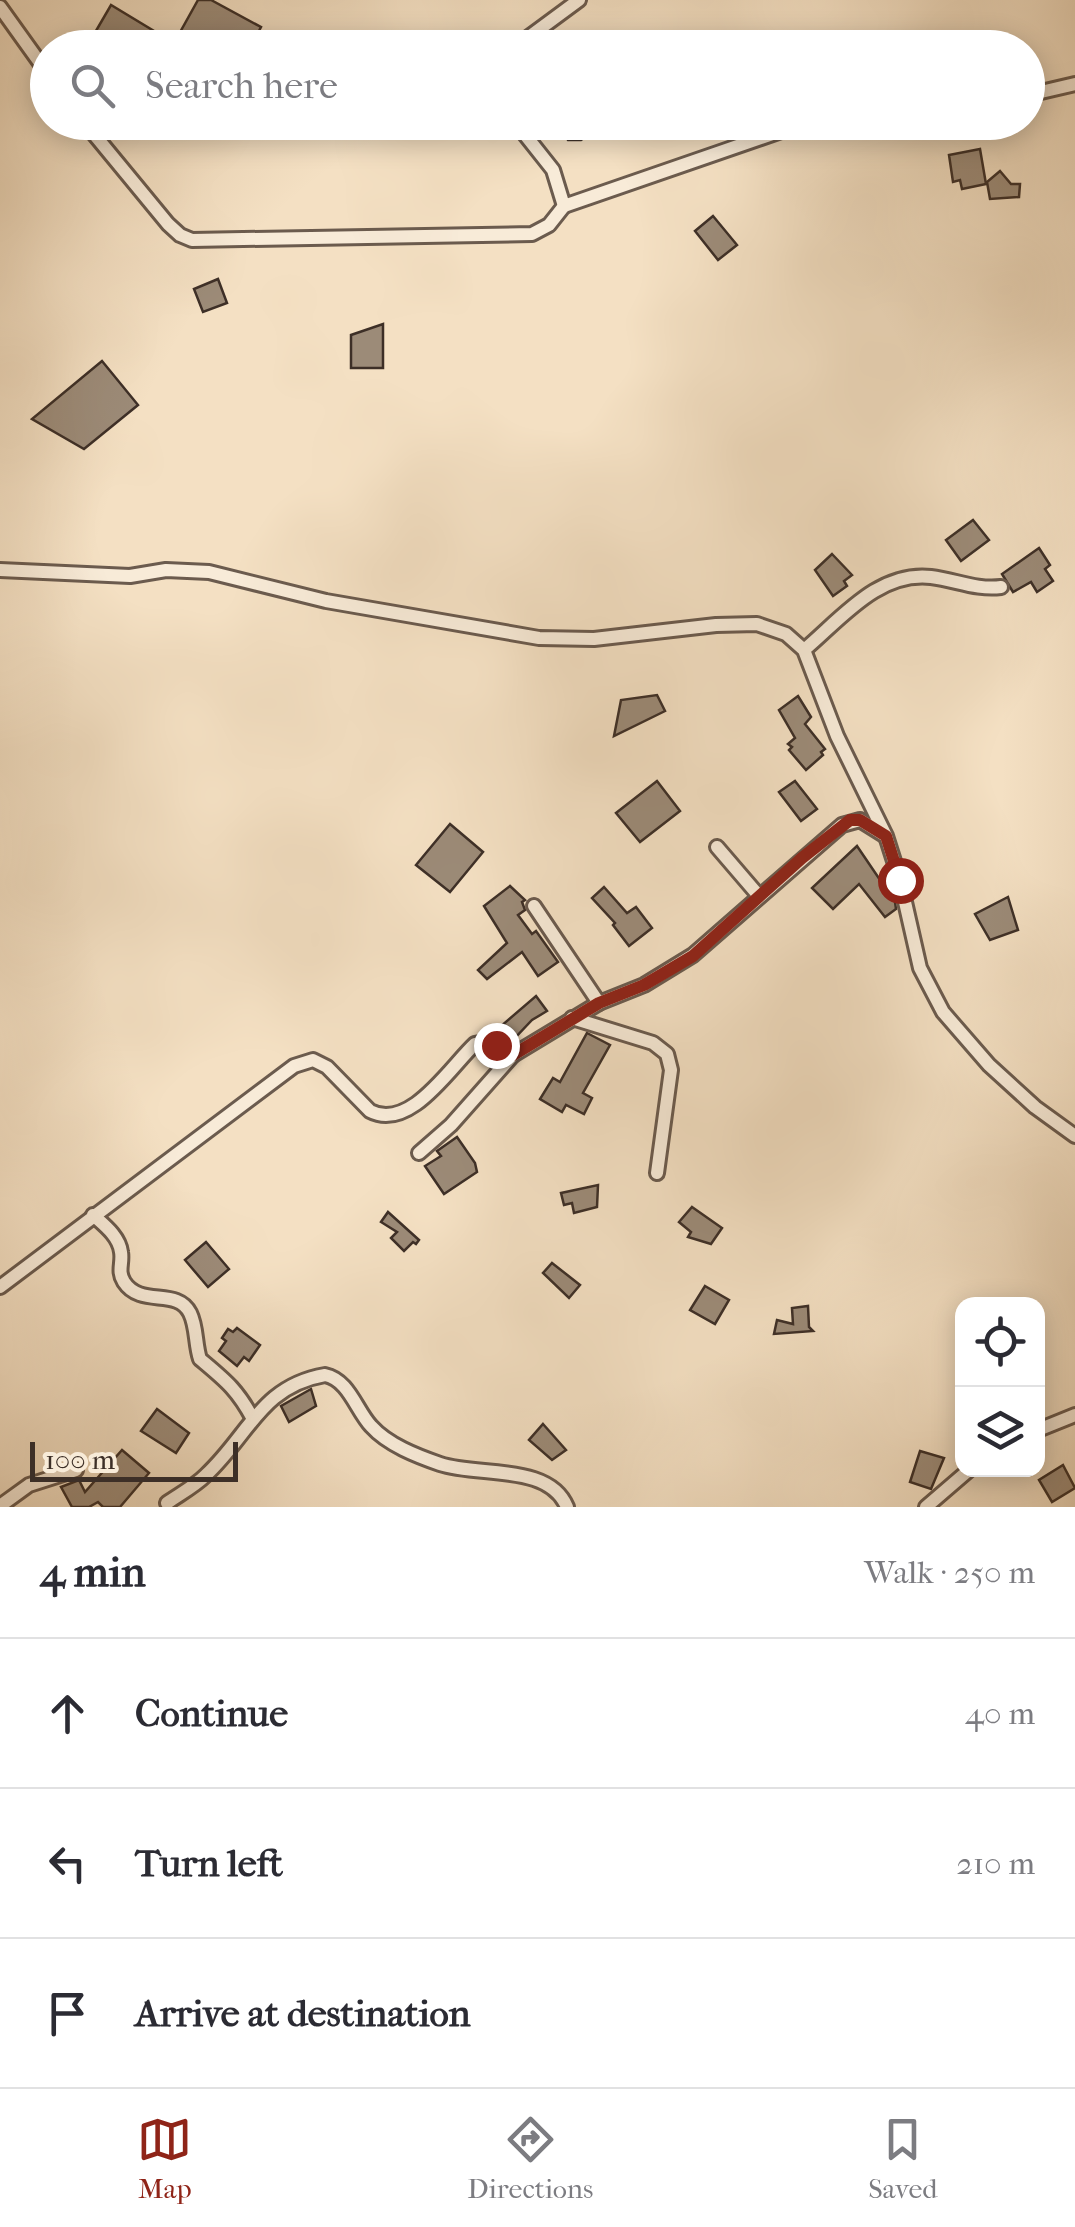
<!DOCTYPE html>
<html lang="en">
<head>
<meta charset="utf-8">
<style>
  :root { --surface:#fff; --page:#f7f7f7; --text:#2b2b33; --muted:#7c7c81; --line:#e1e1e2; --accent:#8f2418 }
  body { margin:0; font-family:"IM FELL French Canon",serif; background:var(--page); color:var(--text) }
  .controls { position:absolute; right:30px; bottom:30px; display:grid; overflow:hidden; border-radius:20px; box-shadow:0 5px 25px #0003 }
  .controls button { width:90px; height:90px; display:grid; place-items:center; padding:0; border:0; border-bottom:2px solid var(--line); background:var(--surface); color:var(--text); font:50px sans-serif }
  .scale { position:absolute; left:30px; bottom:25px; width:208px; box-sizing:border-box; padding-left:10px; border:5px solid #3d2f27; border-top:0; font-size:28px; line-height:35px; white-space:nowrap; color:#3d2f27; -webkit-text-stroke:8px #f8ebd8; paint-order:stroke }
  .stop { position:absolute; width:30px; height:30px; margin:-22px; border:8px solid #8f2418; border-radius:50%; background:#fff }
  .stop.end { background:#8f2418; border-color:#fff; box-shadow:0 2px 10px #0008 }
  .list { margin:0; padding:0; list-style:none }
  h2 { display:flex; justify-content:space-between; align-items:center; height:130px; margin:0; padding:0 40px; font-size:42px }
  h2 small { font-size:32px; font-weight:400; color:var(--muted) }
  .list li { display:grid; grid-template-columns:65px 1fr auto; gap:30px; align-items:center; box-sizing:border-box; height:150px; padding:0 40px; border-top:2px solid var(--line) }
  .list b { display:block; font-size:38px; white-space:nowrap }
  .list em { font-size:32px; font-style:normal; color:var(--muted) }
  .icon { flex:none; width:55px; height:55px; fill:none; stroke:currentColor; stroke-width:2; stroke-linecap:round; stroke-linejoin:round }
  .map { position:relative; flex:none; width:1075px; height:1507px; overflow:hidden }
  .search { position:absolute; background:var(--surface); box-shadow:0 5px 25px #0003; left:30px; right:30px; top:30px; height:110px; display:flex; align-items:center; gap:25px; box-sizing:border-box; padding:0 35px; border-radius:55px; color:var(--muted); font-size:38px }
  .sheet { height:580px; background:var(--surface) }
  nav { display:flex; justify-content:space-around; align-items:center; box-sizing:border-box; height:140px; border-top:2px solid var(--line); background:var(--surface); font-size:28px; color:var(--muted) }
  nav a { display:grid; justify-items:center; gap:5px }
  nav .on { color:var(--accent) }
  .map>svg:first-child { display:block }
  .building { fill:#9c8b78; stroke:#3d2f27; stroke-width:2.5 }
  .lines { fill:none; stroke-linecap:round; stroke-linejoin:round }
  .minor-casing { stroke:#6b5b4e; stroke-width:18 }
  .minor { stroke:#f8ebd8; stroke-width:12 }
  .route { stroke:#8f2418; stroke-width:12 }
</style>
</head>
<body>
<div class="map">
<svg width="1075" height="1507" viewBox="0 0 1075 1507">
  <rect width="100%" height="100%" fill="#f4e0c3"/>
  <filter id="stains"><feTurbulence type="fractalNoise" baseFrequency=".002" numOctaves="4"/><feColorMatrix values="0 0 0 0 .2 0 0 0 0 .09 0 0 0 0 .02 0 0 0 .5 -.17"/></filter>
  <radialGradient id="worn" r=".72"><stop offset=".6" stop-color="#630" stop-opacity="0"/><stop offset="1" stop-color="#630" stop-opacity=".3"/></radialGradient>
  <g class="building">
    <path d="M198 0H211L261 27 250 48H86L111 5 174 43Z"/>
    <path d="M565 122H606L581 140H568L561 130Z"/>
    <path d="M980 149 986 184 962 189 960 180 953 182 949 155Z"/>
    <path d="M1000 171 1011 184H1020L1019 197 990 199 987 182Z"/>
    <path d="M713 216 737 245 718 260 695 231Z"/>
    <path d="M218 279 227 303 203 312 194 289Z"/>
    <path d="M383 324V368H351V335Z"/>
    <path d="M102 361 138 405 84 449 32 419Z"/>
    <path d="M973 520 989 540 961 561 946 540Z"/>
    <path d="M1039 548 1050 565 1045 569 1053 581 1037 592 1031 582 1013 592 1002 574Z"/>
    <path d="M832 554 852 575 844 581 847 586 833 596 815 570Z"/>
    <path d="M657 695 665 711 614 736 621 700Z"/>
    <path d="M798 696 811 717 805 724 825 749 821 752 823 755 806 770 789 750 792 747 788 744 795 738 779 710Z"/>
    <path d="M657 781 680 811 640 842 616 813Z"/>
    <path d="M795 781 817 809 801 821 779 792Z"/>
    <path d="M450 824 483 852 450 892 416 865Z"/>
    <path d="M857 846 895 902 896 909 885 917 859 884 833 909 812 888Z"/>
    <path d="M510 886 525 900 522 902 525 910 518 915 532 934 536 931 558 962 538 976 522 952 487 979 478 970 507 943 484 906Z"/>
    <path d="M604 887 627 913 636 907 652 928 629 946 613 925 615 923 592 898Z"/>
    <path d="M1008 897 1018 930 990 940 975 914Z"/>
    <path d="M536 996 547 1011 532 1020 513 1040 500 1027Z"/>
    <path d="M587 1033 610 1045 583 1093 592 1098 584 1114 566 1105 562 1112 540 1099 553 1078 560 1082Z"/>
    <path d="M457 1137 475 1163 477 1172 444 1194 425 1166 441 1156 437 1151Z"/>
    <path d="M598 1185 597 1207 574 1213 572 1203 564 1205 561 1193Z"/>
    <path d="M692 1207 722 1228 711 1244 688 1237 691 1232 679 1222Z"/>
    <path d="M388 1212 419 1240 416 1244 413 1242 404 1251 391 1238 397 1232 381 1222Z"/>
    <path d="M206 1242 229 1269 208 1287 185 1260Z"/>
    <path d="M552 1263 580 1285 569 1298 543 1273Z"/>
    <path d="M705 1286 729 1300 715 1324 690 1310Z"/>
    <path d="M808 1306 809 1327 813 1331 774 1334 777 1320 793 1324 792 1308Z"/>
    <path d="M237 1328 260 1345 249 1361 244 1357 237 1366 219 1351 226 1341 222 1338 228 1329 233 1332Z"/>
    <path d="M311 1389 316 1406 289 1422 281 1406Z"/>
    <path d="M157 1409 189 1433 176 1453 141 1431Z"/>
    <path d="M543 1424 566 1450 552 1460 529 1440Z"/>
    <path d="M122 1450 149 1473 120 1507H103L98 1502 89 1507H72L61 1487 79 1480 85 1492Z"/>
    <path d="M920 1451 944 1458 931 1489 910 1482Z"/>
    <path d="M1063 1465 1075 1488 1052 1502 1039 1480Z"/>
  </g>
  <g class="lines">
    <g class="minor-casing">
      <g id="minor">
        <path d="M0 7 48 74"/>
        <path d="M514 48 579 0"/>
        <path d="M1028 95 1075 84"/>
        <path d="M84 122 168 224 180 235 192 240 532 234 549 225 564 206"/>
        <path d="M515 122 553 170 564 206 787 129 797 122"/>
        <path d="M0 570 130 576 166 570 209 572 326 601 539 638 594 639 716 625 757 624 786 634 804 650 837 736 886 836 900 880 920 968 943 1012 989 1065 1035 1107 1075 1136"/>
        <path d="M804 650C841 619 878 571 931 577 956 580 976 590 1001 587"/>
        <path d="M717 847 759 896"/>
        <path d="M534 906 599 1003"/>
        <path d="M572 1018 653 1043 667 1054 671 1070 657 1173"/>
        <path d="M419 1153 451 1125 513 1055"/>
        <path d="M93 1215C104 1225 119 1236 121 1252 123 1263 117 1271 124 1282 141 1308 177 1287 190 1313 197 1327 195 1344 200 1359 225 1380 237 1389 253 1419"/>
        <path d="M0 1287 294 1066 313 1060 327 1067 370 1111C410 1132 451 1066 475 1044 490 1040 500 1048 513 1055L599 1003 644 985 693 955 842 825 860 820 884 835"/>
        <path d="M1038 1430 1075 1415"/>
        <path d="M167 1503C180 1494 195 1486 206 1475 249 1435 261 1386 325 1375 349 1380 356 1410 371 1426 388 1445 417 1456 440 1464 479 1477 549 1463 567 1507"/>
        <path d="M0 1506 29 1485 76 1470"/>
        <path d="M926 1507 969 1470"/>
      </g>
    </g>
    <use href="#minor" class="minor"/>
  </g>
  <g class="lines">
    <path class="route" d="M496 1045 513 1055 599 1003 644 985 693 956 802 858 850 820H860L886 836 900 880"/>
  </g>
  <rect width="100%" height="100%" filter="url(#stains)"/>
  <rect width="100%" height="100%" fill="url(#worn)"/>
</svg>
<div class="controls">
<button><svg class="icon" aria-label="locate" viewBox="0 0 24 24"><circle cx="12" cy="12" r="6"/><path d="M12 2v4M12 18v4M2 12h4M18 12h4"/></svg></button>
<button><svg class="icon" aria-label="layers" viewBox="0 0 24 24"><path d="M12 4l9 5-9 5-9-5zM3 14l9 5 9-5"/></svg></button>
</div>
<div class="scale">100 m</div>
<div class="stop" style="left:900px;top:880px"></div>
<div class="stop end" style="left:496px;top:1045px"></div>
<div class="search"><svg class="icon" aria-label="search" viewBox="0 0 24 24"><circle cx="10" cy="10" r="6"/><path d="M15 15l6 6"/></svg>Search here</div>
</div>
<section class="sheet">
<h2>4 min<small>Walk · 250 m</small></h2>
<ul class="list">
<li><svg class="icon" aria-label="ahead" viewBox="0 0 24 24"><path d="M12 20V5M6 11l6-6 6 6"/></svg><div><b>Continue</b></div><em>40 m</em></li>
<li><svg class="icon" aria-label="left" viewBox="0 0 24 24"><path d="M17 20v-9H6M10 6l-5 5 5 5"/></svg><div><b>Turn left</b></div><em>210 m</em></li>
<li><svg class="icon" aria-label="arrive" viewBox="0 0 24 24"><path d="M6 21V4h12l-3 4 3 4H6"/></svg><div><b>Arrive at destination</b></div></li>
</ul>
</section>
<nav>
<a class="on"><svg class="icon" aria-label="map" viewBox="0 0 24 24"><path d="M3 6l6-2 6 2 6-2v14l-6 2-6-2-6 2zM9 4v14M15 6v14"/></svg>Map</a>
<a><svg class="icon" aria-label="directions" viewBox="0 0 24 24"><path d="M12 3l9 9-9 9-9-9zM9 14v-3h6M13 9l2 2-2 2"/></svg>Directions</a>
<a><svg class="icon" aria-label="saved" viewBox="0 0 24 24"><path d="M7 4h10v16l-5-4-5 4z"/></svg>Saved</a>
</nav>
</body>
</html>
